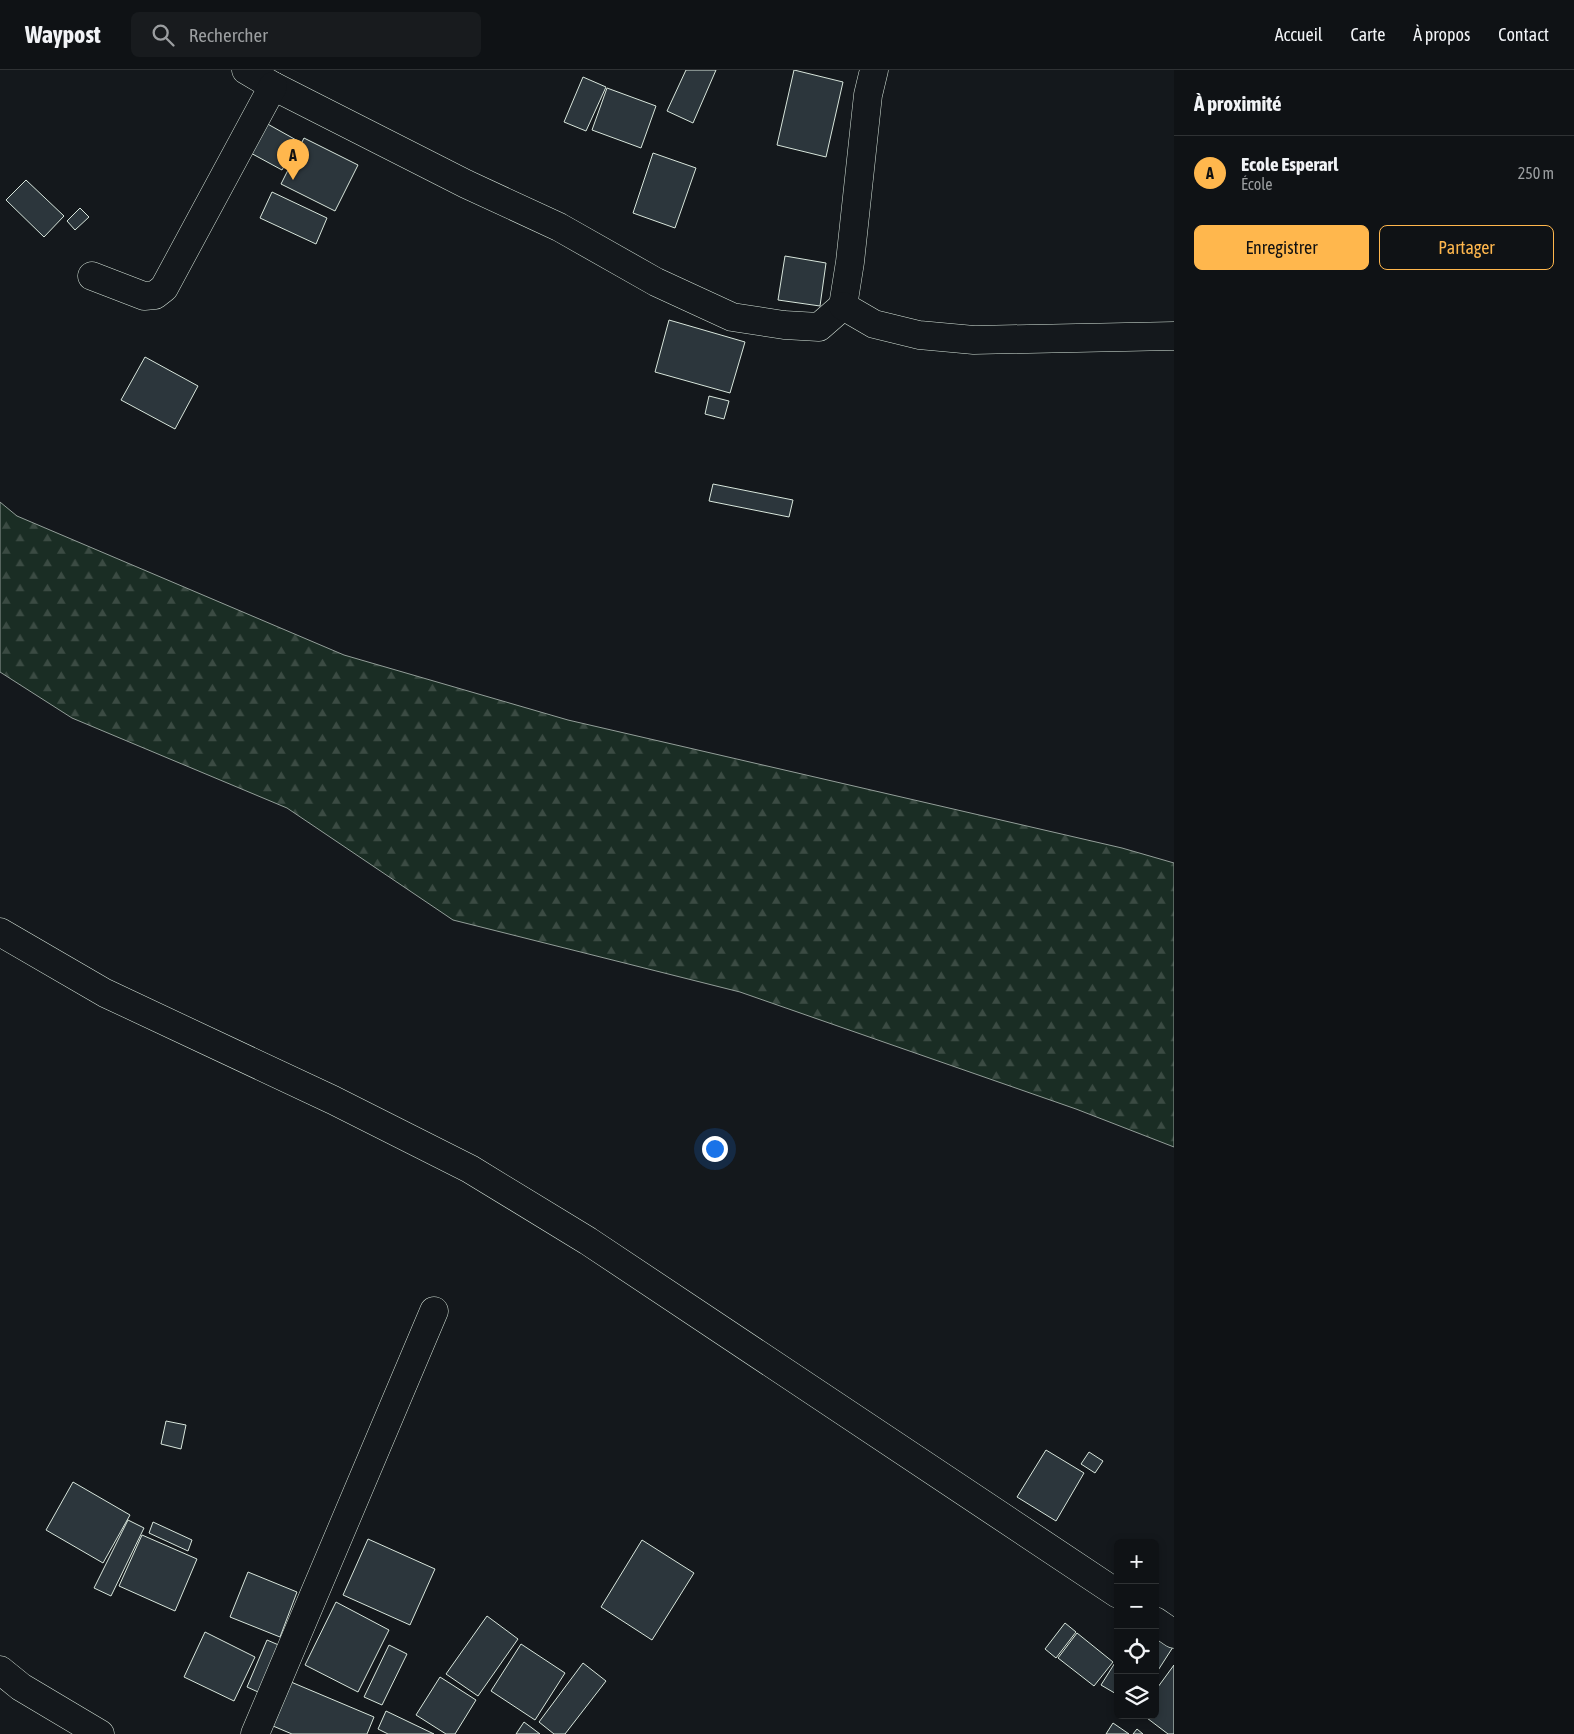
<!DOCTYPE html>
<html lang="fr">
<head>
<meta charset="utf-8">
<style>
  :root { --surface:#0f1215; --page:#181b1e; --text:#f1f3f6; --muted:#9b9ea0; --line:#2f3234; --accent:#ffb74d }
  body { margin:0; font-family:"Asap Condensed",sans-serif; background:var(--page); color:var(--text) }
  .controls { position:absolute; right:15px; bottom:15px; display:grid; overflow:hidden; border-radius:8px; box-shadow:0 2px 8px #0003 }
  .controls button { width:45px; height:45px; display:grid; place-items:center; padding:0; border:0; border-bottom:1px solid var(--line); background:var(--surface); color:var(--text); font:25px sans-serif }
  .you { position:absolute; left:714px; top:1078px; width:18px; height:18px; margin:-12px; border:4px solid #fff; border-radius:50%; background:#1a73e8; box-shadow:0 0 0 8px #1a73e833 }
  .badge { display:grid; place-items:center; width:32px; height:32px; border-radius:50%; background:var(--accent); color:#111; font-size:16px; font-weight:700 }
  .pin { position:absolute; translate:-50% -41px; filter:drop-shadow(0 1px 2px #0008) }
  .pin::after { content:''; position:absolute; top:26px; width:18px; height:15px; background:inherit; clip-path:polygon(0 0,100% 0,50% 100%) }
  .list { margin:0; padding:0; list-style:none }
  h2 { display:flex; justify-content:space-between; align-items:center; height:65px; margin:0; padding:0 20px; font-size:21px }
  h2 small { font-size:16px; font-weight:400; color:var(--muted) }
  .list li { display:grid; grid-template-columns:32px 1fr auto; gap:15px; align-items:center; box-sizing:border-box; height:75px; padding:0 20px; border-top:1px solid var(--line) }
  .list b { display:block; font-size:19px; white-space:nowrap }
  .list p { margin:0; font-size:16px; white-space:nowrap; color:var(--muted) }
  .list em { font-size:16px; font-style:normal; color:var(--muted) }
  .actions { display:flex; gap:10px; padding:15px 20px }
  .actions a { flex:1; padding:11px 0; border:1px solid var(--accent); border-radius:8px; text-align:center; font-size:18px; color:var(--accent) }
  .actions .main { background:var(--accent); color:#111 }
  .icon { flex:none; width:28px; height:28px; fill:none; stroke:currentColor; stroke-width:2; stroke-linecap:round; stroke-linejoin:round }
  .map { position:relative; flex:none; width:1174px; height:1664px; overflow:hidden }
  header { display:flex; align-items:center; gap:30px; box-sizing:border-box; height:70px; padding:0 25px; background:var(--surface); border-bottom:1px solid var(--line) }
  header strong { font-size:24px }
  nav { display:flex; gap:28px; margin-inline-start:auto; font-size:18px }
  .search { width:350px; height:45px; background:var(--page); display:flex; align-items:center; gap:12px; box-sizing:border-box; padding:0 18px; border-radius:8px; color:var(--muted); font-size:19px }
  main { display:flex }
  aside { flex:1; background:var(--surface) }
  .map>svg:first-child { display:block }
  .forest { fill:url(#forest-firs); stroke:#939e99 }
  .building { fill:#2c363c; stroke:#d8e6dc }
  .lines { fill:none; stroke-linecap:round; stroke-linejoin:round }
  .minor-casing { stroke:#d8e6dc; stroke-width:29 }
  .minor { stroke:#14181c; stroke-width:28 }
</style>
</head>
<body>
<header>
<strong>Waypost</strong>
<div class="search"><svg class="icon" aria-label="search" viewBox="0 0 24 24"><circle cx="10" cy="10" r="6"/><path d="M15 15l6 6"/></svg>Rechercher</div>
<nav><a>Accueil</a><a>Carte</a><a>À propos</a><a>Contact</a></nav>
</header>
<main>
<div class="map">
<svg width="1174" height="1664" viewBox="0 0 1174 1664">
  <defs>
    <pattern id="forest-firs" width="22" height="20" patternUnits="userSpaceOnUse" patternTransform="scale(1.25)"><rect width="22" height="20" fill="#1a2d24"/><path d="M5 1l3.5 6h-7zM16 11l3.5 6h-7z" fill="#3b4b43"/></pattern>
  </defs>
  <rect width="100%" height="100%" fill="#14181c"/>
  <path class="forest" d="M0 432 17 446 344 585 568 650 1122 778 1174 793V1077L1076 1039 740 922 453 850 287 738 72 648 0 602Z"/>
  <g class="building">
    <path d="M686 0H716L693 53 667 41Z"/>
    <path d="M794 0 843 12 826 87 777 75Z"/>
    <path d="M583 7 606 17 586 61 564 52Z"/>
    <path d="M607 18 656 36 641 78 592 60Z"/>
    <path d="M264 52 298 71 282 100 247 81Z"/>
    <path d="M304 68 358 95 335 141 281 114Z"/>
    <path d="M653 83 696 98 675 158 633 143Z"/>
    <path d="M26 110 64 146 44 167 6 130Z"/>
    <path d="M272 122 327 148 316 174 260 148Z"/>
    <path d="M80 138 89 147 75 160 67 151Z"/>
    <path d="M785 186 826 193 820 236 778 230Z"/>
    <path d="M669 250 745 272 730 323 655 302Z"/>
    <path d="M145 287 198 316 175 359 121 330Z"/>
    <path d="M709 326 729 331 724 349 705 344Z"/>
    <path d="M713 414 793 430 789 447 709 431Z"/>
    <path d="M166 1351 186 1355 181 1379 161 1374Z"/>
    <path d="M1046 1380 1084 1403 1056 1451 1017 1427Z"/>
    <path d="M1089 1382 1103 1391 1095 1403 1081 1394Z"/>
    <path d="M73 1412 130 1445 103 1493 46 1460Z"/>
    <path d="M128 1450 144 1458 111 1526 94 1518Z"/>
    <path d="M153 1452 192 1470 188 1481 149 1463Z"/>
    <path d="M142 1465 197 1489 175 1541 119 1516Z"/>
    <path d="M368 1469 435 1499 410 1555 343 1525Z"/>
    <path d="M642 1470 694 1503 652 1570 601 1537Z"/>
    <path d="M248 1502 297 1522 280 1567 230 1547Z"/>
    <path d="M336 1532 389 1560 358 1622 305 1595Z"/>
    <path d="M487 1546 518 1569 478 1626 446 1604Z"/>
    <path d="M1065 1553 1076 1562 1056 1588 1045 1579Z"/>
    <path d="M205 1562 255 1587 234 1631 184 1607Z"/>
    <path d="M1077 1563 1113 1592 1094 1616 1058 1588Z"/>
    <path d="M1155 1565 1173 1577 1155 1605Z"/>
    <path d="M267 1570 288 1579 267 1626 247 1617Z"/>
    <path d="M521 1574 565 1603 535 1650 491 1621Z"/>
    <path d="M389 1575 407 1584 382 1635 364 1627Z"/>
    <path d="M1118 1588V1625L1101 1615Z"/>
    <path d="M583 1593 606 1611 565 1664H554L539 1652Z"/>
    <path d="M1174 1595V1664H1168L1143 1645H1155V1621Z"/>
    <path d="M440 1607 476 1630 455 1664H446L416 1645Z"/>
    <path d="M291 1612 374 1647 367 1664H292L273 1656Z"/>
    <path d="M386 1641 434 1664H388L378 1659Z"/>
    <path d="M524 1652 540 1664H516Z"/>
    <path d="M1113 1653 1129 1664H1106Z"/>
    <path d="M1137 1659 1143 1664H1133Z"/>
  </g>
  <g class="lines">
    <g class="minor-casing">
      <g id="minor">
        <path d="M246 0 273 16 466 114 559 157 656 212 732 247 784 255 819 257 843 236 850 192 868 25 874 0"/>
        <path d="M92 206 144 226 155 225 164 218 273 16"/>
        <path d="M843 236 874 254 919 265 974 270 1174 266"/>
        <path d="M0 862 105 923 333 1030 470 1099 588 1171 1118 1524"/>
        <path d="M1155 1551 1174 1564"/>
        <path d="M0 1600 21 1617 100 1664"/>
        <path d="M255 1664 434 1241"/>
      </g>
    </g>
    <use href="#minor" class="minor"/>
  </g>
</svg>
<div class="controls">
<button>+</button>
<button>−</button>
<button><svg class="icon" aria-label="locate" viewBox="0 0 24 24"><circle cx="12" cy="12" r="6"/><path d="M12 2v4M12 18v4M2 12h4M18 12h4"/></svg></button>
<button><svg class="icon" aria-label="layers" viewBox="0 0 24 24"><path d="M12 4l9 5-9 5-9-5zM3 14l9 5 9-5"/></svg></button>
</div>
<div class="you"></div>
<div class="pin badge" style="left:293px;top:110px">A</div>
</div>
<aside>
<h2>À proximité<small></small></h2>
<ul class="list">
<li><span class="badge">A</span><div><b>Ecole Esperarl</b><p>École</p></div><em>250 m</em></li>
</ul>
<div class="actions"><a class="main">Enregistrer</a><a>Partager</a></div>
</aside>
</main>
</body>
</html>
